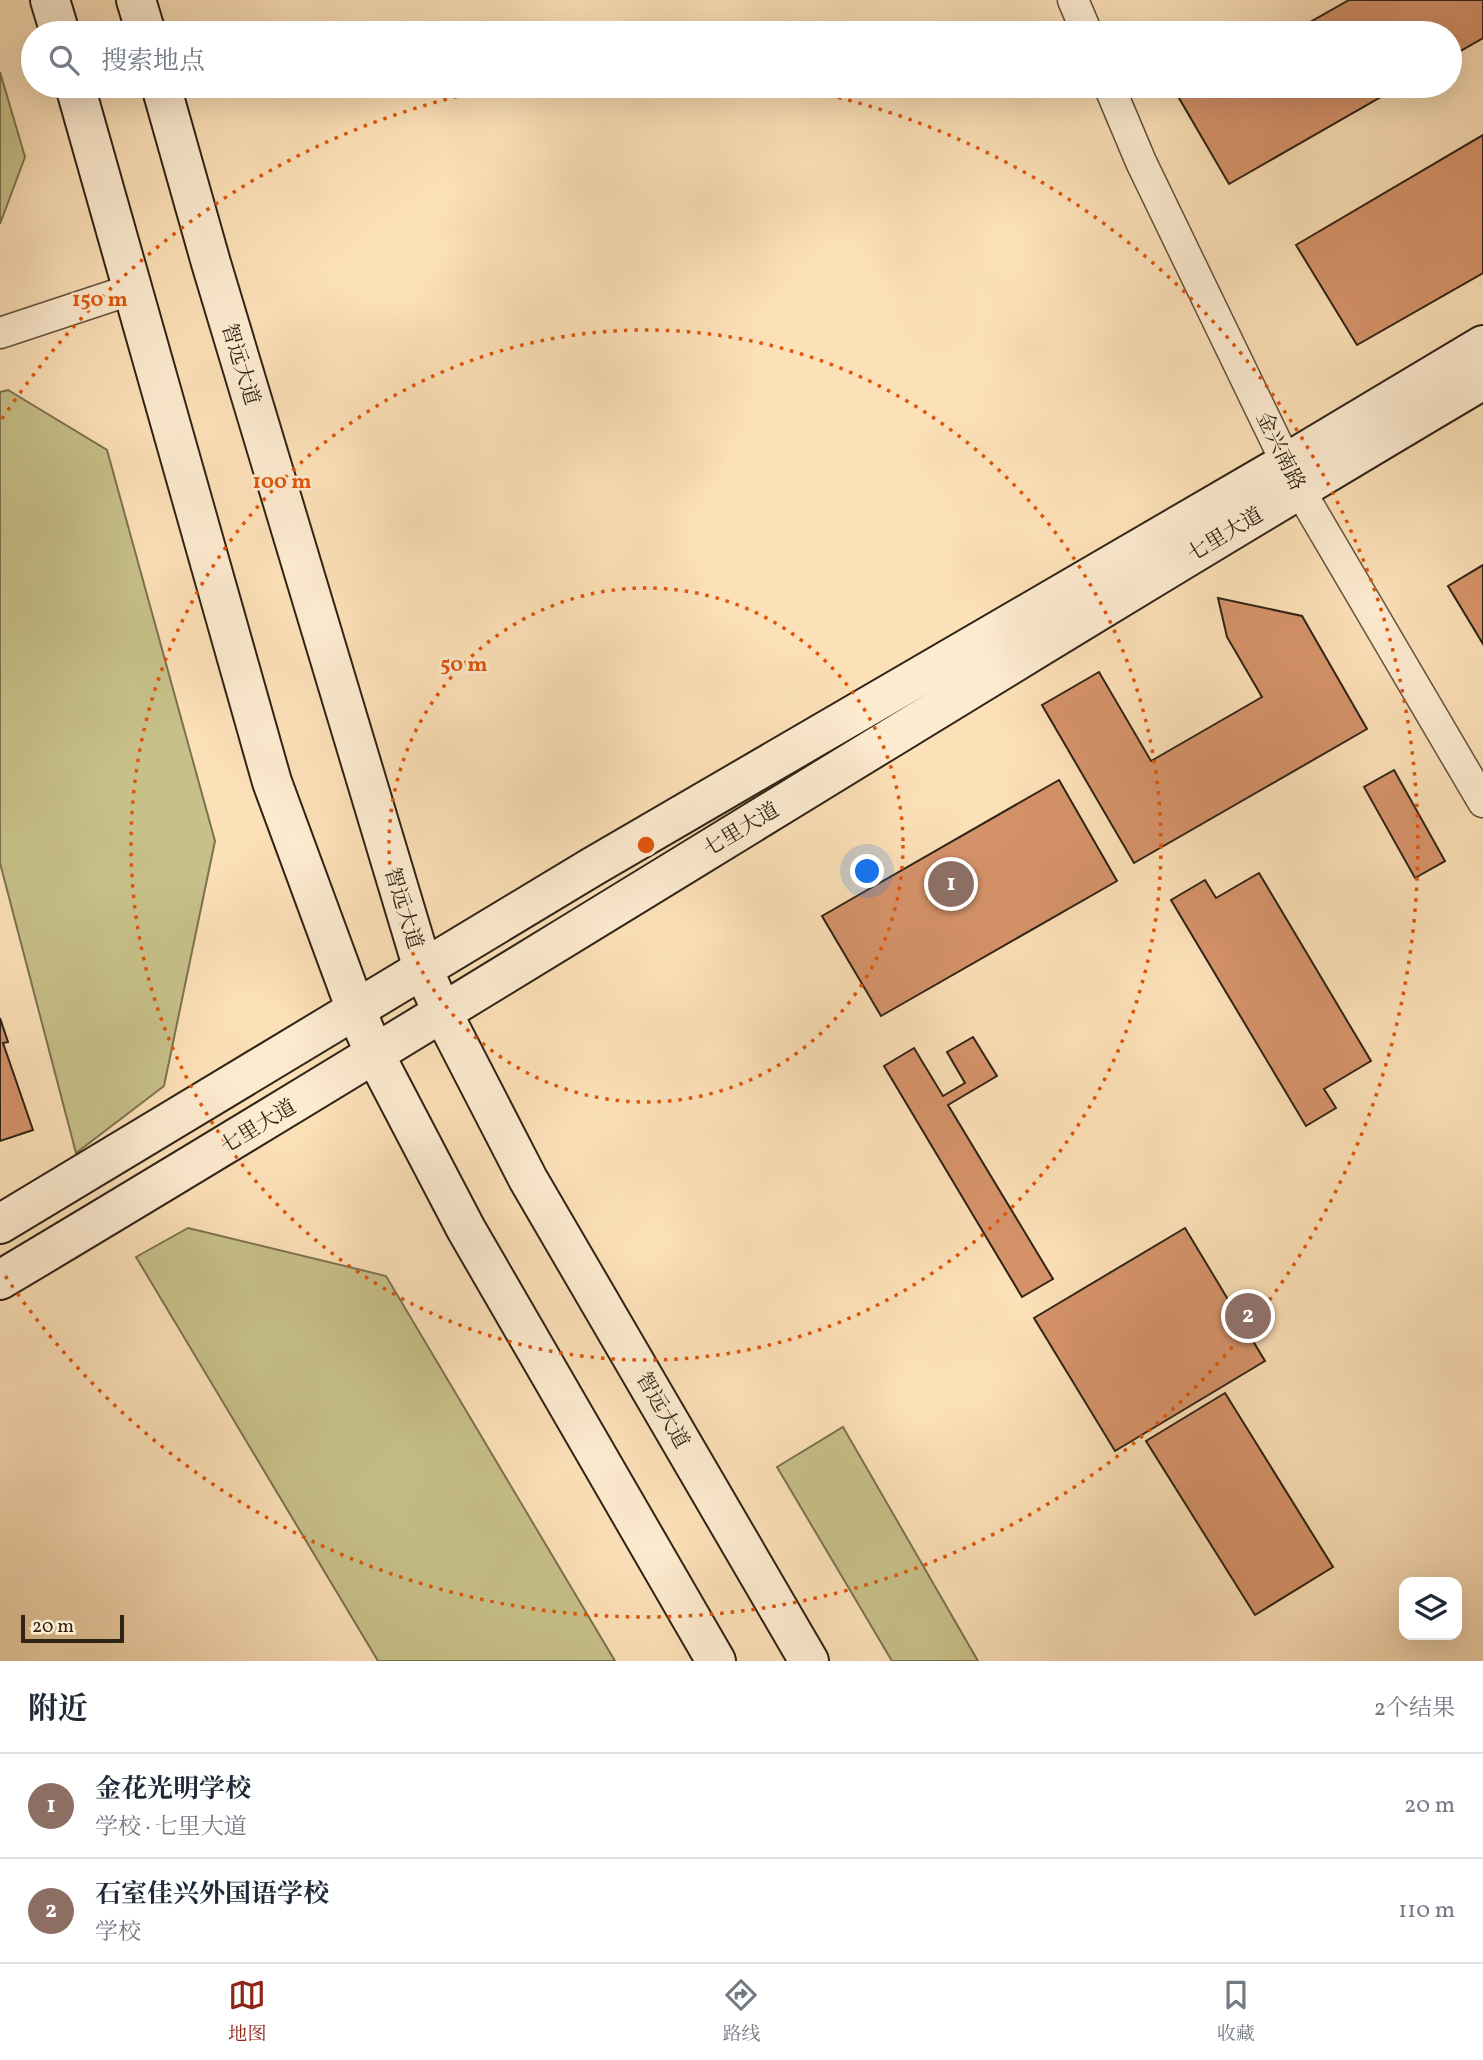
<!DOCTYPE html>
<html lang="zh">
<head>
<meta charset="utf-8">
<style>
  :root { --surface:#fff; --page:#f6f6f7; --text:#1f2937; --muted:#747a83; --line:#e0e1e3; --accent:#8f2418 }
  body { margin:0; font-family:Vollkorn,"Noto Serif SC",serif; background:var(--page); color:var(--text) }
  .controls { position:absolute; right:21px; bottom:21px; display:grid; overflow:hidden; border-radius:14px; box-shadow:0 7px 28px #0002 }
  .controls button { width:63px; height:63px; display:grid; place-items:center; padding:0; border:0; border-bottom:2px solid var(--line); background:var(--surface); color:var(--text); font:35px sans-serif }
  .scale { position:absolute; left:21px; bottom:18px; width:103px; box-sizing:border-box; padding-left:7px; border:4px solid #2f2316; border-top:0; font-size:19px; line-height:24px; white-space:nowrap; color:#2f2316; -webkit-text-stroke:5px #fdebd0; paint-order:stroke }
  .you { position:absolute; left:868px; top:872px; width:24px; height:24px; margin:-18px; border:5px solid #fff; border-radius:50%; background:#1a73e8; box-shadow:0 0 0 10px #1a73e833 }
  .badge { display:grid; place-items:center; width:46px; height:46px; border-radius:50%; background:var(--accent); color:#fff; font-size:23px; font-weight:700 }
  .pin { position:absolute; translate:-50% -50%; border:4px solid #fff; box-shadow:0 2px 7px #0006 }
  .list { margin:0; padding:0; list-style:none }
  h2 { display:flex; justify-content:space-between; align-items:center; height:91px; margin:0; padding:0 28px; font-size:30px }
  h2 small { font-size:23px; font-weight:400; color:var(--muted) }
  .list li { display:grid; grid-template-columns:46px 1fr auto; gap:21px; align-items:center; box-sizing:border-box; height:105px; padding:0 28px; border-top:2px solid var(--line) }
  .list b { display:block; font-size:26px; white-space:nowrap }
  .list p { margin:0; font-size:23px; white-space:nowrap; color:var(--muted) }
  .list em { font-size:23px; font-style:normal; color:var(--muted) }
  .icon { flex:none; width:38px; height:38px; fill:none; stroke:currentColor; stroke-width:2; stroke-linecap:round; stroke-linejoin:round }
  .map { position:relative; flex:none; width:1483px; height:1661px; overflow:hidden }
  .search { position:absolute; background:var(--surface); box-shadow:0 7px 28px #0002; left:21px; right:21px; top:21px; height:77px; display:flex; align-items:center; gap:18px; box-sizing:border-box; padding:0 24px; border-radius:38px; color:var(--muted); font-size:26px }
  .sheet { height:301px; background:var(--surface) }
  nav { display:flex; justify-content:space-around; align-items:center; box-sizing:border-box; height:98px; border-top:2px solid var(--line); background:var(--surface); font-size:19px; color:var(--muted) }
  nav a { display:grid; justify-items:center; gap:4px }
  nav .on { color:var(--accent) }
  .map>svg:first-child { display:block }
  .green { fill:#c7c089; stroke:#7b7250; stroke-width:2 }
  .building { fill:#d6936a; stroke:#2f2316; stroke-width:2 }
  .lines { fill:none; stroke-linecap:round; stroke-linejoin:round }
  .minor-casing { stroke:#62523e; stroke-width:33 }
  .secondary-casing { stroke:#2f2316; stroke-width:42 }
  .minor { stroke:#fdebd0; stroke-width:30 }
  .secondary { stroke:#fdebd0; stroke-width:38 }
  .ring { fill:none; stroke:#df560c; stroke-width:3.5; stroke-dasharray:3.5 7 }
  .labels { text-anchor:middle; stroke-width:5; stroke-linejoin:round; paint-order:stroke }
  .street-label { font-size:21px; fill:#2f2316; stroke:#fdebd0 }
  .centre { fill:#df560c; stroke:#fdebd0; stroke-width:3.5 }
  .ring-label { font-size:21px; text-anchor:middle; font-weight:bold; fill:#df560c; stroke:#fdebd0; stroke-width:5; stroke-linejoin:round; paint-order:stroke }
</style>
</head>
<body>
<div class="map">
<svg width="1483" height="1661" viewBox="0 0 1483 1661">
  <rect width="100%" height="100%" fill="#fce0b7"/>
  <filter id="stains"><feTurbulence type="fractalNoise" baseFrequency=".00286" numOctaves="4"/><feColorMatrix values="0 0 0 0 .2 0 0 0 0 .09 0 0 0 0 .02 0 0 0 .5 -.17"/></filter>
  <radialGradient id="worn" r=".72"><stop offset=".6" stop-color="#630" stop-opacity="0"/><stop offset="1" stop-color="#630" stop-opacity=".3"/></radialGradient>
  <g class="green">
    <path d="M0 72 25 157 0 224Z"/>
    <path d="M8 390 107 450 215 841 164 1086 76 1153 0 863V392Z"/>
    <path d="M188 1228 386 1276 615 1661H378L136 1257Z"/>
    <path d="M843 1427 978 1661H892L777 1467Z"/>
  </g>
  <g class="building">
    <path d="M1349 0H1483V38L1450 57V33H1291Z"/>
    <path d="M1200 86H1400L1229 184 1179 98Z"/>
    <path d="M1483 135V273L1357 345 1296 245Z"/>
    <path d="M1483 565V644L1448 586Z"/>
    <path d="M1218 598 1302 616 1367 729 1134 863 1042 705 1099 672 1151 761 1262 697 1227 637Z"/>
    <path d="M1394 770 1445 861 1415 878 1364 787Z"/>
    <path d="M1059 780 1117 881 881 1016 822 916Z"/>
    <path d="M1259 873 1371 1061 1324 1089 1336 1108 1306 1126 1171 900 1205 880 1216 898Z"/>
    <path d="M0 1018 8 1042 3 1043 33 1130 0 1141Z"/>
    <path d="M973 1037 997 1076 948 1105 1053 1279 1022 1297 884 1066 914 1048 943 1096 965 1083 947 1052Z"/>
    <path d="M1185 1228 1265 1361 1115 1451 1034 1318Z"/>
    <path d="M1225 1393 1333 1567 1255 1615 1146 1441Z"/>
  </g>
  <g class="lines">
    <g class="minor-casing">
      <g id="minor">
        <path d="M1073 0 1087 33"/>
        <path d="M1109 86 1141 162 1299 489 1483 802"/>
        <path d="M0 333 133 289"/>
      </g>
    </g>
    <g class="secondary-casing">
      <g id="secondary">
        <path d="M50 0 60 33"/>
        <path d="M136 0 146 33"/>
        <path d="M75 86 272 782 356 1010 375 1055 466 1229 716 1661"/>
        <path d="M161 86 211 263 423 969 442 1012 528 1179 809 1661"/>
        <path d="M0 1224 592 867 1286 463 1483 345"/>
        <path d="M0 1280C497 984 985 675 1483 380"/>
      </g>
    </g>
    <use href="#minor" class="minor"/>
    <use href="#secondary" class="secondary"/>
  </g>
  <g class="ring">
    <circle cx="646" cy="845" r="257"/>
    <circle cx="646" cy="845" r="515"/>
    <path d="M2 419A772 772 0 0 1 505 86M787 86A772 772 0 1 1 2 1271"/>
  </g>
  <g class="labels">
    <g class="street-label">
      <text transform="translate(241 364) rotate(73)" y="7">智远大道</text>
      <text transform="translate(1281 451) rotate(64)" y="7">金兴南路</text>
      <text transform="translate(1225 534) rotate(-31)" y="7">七里大道</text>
      <text transform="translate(741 829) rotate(-31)" y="7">七里大道</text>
      <text transform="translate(404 908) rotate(73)" y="7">智远大道</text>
      <text transform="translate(258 1126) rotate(-31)" y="7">七里大道</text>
      <text transform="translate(663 1410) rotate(60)" y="7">智远大道</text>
    </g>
  </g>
  <circle cx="646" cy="845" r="10" class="centre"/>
  <g class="ring-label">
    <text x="100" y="306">150 m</text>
    <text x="282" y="488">100 m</text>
    <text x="464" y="671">50 m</text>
  </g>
  <rect width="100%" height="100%" filter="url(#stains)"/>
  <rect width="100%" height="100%" fill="url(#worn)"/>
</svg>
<div class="controls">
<button><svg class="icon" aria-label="layers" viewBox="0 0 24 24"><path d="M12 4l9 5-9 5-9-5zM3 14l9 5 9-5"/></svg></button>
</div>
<div class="scale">20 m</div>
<div class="you"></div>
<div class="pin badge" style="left:951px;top:884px;background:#8d6e63">1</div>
<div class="pin badge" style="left:1248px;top:1316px;background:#8d6e63">2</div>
<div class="search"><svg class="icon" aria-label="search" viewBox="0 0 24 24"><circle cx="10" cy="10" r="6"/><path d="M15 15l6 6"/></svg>搜索地点</div>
</div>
<section class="sheet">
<h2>附近<small>2个结果</small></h2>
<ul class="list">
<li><span class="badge" style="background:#8d6e63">1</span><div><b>金花光明学校</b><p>学校 · 七里大道</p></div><em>20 m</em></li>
<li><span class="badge" style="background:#8d6e63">2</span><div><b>石室佳兴外国语学校</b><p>学校</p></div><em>110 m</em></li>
</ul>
</section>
<nav>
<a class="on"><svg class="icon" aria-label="map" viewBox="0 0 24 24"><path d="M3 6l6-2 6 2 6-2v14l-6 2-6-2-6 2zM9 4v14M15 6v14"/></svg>地图</a>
<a><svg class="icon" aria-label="directions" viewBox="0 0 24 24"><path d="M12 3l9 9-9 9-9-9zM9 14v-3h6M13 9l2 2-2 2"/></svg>路线</a>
<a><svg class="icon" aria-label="saved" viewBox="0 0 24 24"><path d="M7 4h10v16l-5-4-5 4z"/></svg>收藏</a>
</nav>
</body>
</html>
